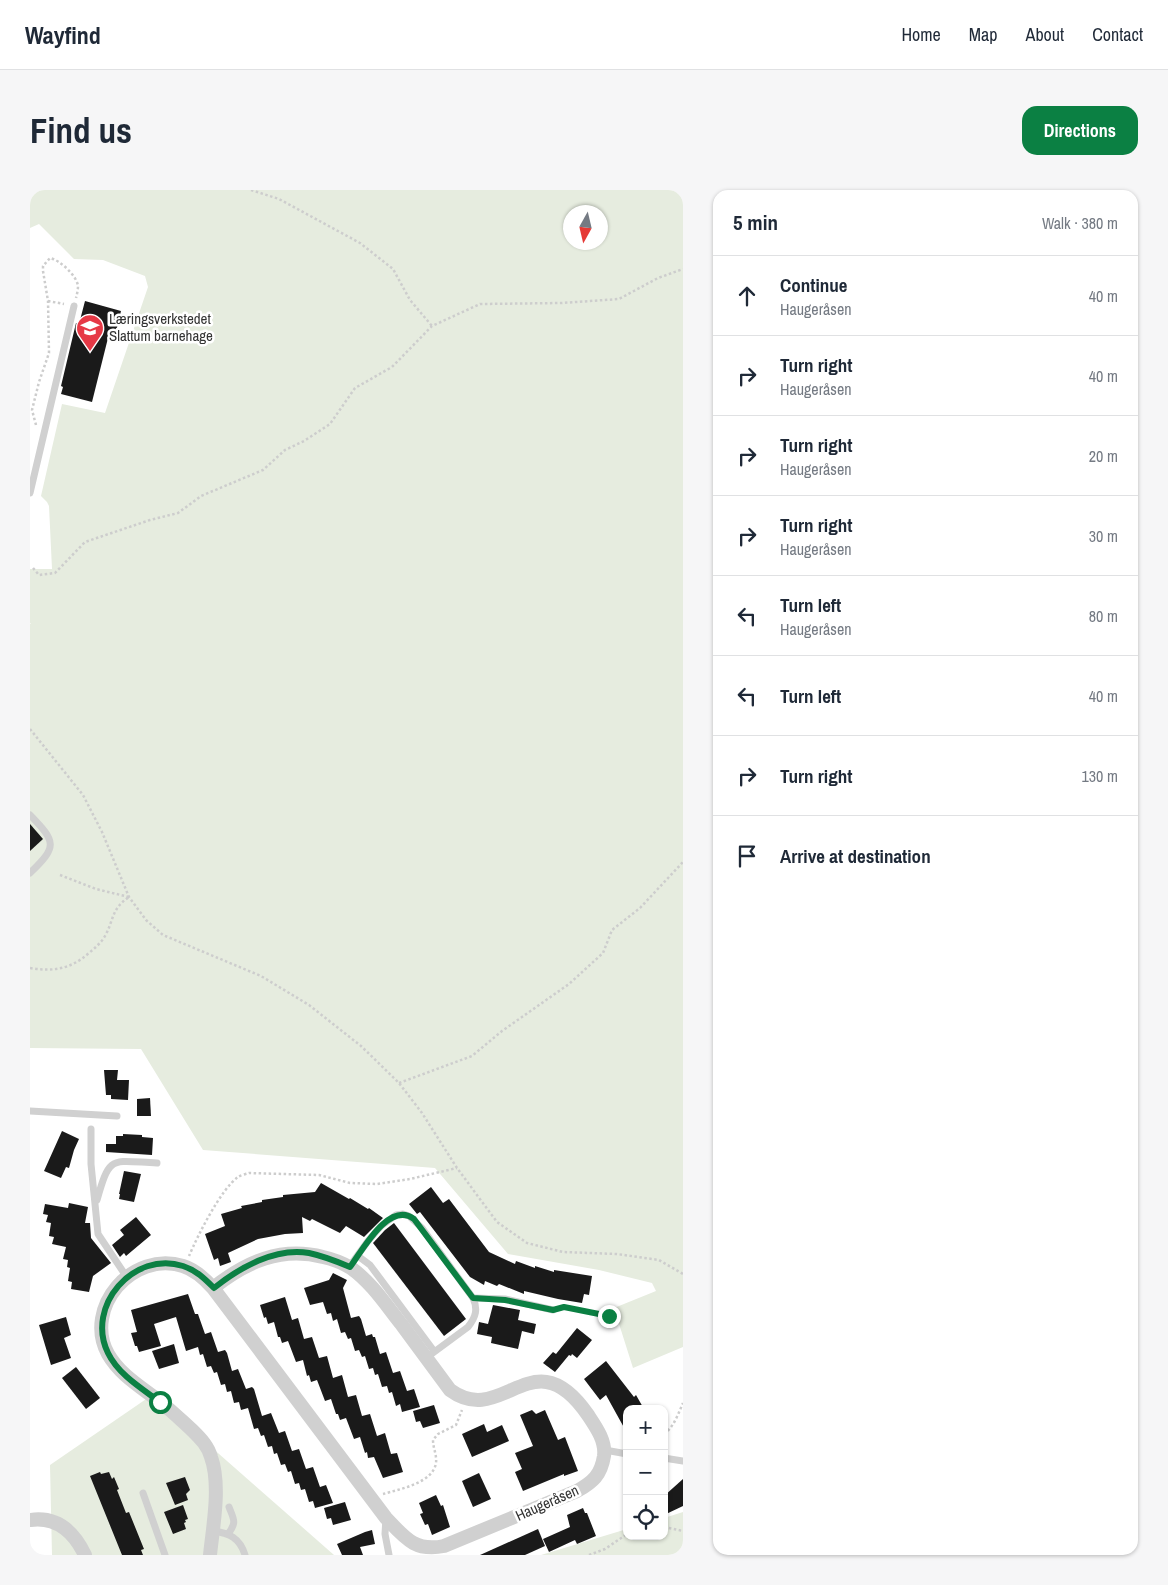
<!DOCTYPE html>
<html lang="en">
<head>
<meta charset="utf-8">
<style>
  :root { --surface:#fff; --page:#f6f6f7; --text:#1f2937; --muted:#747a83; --line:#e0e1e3; --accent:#0b8043 }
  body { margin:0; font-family:"Archivo Narrow",sans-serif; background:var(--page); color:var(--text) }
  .controls { position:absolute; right:15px; bottom:15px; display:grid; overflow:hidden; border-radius:10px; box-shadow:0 1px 4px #0004 }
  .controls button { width:45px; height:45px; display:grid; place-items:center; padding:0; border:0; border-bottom:1px solid var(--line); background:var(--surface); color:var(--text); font:25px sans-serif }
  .compass { position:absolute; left:533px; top:15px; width:45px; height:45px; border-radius:50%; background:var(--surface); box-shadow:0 1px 4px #0004; rotate:188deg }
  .stop { position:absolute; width:15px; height:15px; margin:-11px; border:4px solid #0b8043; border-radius:50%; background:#fff }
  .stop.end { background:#0b8043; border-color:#fff; box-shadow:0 1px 5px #0008 }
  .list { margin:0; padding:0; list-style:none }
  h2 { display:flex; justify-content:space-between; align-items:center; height:65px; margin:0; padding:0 20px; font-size:21px }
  h2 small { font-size:16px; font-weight:400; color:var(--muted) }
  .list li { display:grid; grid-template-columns:32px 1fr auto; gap:15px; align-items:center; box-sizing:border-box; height:80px; padding:0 20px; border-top:1px solid var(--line) }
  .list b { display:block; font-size:19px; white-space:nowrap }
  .list p { margin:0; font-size:16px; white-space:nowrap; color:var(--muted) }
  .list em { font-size:16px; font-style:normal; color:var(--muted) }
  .icon { flex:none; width:28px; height:28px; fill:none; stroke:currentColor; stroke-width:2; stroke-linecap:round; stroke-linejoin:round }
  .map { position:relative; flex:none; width:653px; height:1365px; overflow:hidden; border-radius:15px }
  header { display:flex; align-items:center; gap:30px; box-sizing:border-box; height:70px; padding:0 25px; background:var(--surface); border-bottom:1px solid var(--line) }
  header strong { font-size:24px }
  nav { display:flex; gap:28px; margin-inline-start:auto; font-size:18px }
  .intro { display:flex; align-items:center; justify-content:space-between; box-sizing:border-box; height:120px; padding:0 30px }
  h1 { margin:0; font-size:35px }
  .button { padding:12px 22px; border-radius:15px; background:var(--accent); color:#fff; font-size:18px; font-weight:700 }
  main { display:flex; gap:30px; padding:0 30px }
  aside { flex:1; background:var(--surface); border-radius:15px; box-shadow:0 1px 4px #0004 }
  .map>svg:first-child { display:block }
  .green { fill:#e6ecdf; fill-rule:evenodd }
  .building { fill:#1a1a1a }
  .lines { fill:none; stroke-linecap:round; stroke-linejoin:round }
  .path { stroke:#cdcdcd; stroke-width:2.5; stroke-dasharray:2.5 2.5; stroke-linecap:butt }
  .service { stroke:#d0d0d0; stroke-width:7 }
  .minor { stroke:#d0d0d0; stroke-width:14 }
  .route { stroke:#0b8043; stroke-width:6 }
  .labels { text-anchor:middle; stroke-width:5; stroke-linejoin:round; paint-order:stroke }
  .poi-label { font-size:15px; fill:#333; stroke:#fff; text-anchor:start }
  .street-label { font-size:15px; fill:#333; stroke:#fff }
</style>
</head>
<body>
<header>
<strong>Wayfind</strong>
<nav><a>Home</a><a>Map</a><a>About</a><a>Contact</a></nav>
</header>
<div class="intro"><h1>Find us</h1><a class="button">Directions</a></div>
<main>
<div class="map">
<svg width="653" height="1365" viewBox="0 0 653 1365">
  <rect width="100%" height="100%" fill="#fff"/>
  <g class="green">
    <path d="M0 0H653V1157L603 1178 584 1118 626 1101 622 1093 569 1080 478 1064 405 978 173 960 111 859 0 858V434L1 433H0V379H22L19 316 17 312 11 306 32 214 75 223 118 97 115 86 73 70 44 69 9 34 0 38ZM540 22H570V52H540Z"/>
    <path d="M122 1205 304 1365H22L20 1275Z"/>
    <path d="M653 1322V1365H511L597 1339V1346H634V1328Z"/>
  </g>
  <g class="building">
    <path d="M55 111 91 121 86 142 80 140 62 212 31 204 33 197 31 196 46 133 49 134Z"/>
    <path d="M0 634 13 649 0 661Z"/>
    <path d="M74 880H88L87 890H99L98 910 81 909V905H76Z"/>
    <path d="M120 908 121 926H107V909Z"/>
    <path d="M32 941 49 949 44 960 39 978 36 977 31 988 14 981Z"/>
    <path d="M93 944 112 945V947L123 948 122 965 76 962V954H86V946H93Z"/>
    <path d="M94 981 111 984 104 1012 89 1009 90 1004H89Z"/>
    <path d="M291 993 319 1009 320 1008 338 1019 339 1018 353 1028 334 1047 316 1036 310 1043 282 1029 280 1031 272 1027 273 1043 255 1044 228 1049 198 1063 201 1072 190 1076 188 1068 184 1070 175 1044 195 1036 191 1024 212 1018 211 1016 232 1012V1010L253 1007V1005L285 1002Z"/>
    <path d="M401 997 413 1013 419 1009 459 1062 485 1074 486 1071 505 1078V1076L524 1082V1080L562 1086 559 1105 554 1104 552 1113 528 1109 494 1101V1104L469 1094 467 1096 455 1091 454 1095 440 1087 390 1022 387 1024 379 1014Z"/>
    <path d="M39 1013 58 1017 55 1033H60L61 1048 81 1073 63 1086 59 1102 41 1099 42 1092 38 1091 40 1078 37 1077 38 1070 33 1069 36 1057 22 1054 24 1047 19 1046 21 1033 16 1032 18 1025 13 1024 15 1014 38 1018Z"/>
    <path d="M106 1027 121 1045 96 1066 94 1063 90 1067 82 1055 94 1045 90 1040Z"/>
    <path d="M364 1033 436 1129 414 1146 343 1053 355 1040Z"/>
    <path d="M303 1083 317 1090 313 1098 321 1128 329 1126 331 1129 336 1146 342 1144 343 1147H345L350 1164 356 1162 363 1183 370 1181 377 1201 384 1199 390 1217 372 1222 370 1214 366 1216 362 1202 359 1203 357 1196 352 1197 348 1184 345 1185 343 1178 339 1179 335 1166 332 1167 329 1160 325 1161 321 1148 318 1149 315 1142 311 1143 307 1129 303 1131 301 1123 297 1124 293 1112 280 1115 274 1098 299 1090Z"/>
    <path d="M158 1104 165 1124H168L169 1127 175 1144 181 1142 188 1162 195 1160 197 1163 202 1181 208 1179 216 1199 222 1197 224 1199 232 1226 241 1223 249 1243 255 1241 262 1261 269 1259 276 1279 283 1277 290 1297 296 1295 303 1313 285 1318 283 1311 279 1312 275 1299 271 1300 269 1293 265 1294 261 1281 258 1282 255 1274 251 1275 247 1263 244 1264 242 1256 238 1257 234 1245 231 1246 228 1238 224 1239 218 1218 211 1220 209 1212 204 1213 201 1201 197 1202 195 1194 191 1195 187 1182 184 1183 181 1176 177 1177 173 1164 170 1165 168 1157 156 1161 146 1127 124 1134 131 1156 109 1162 107 1156H105L101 1143 107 1142 101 1120Z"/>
    <path d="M255 1107 262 1130 268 1128 274 1149 282 1147 289 1168 297 1166 303 1188 312 1185 318 1207 326 1205 332 1226 340 1224 347 1246 355 1243 361 1264 367 1263 373 1282 353 1288 344 1267 338 1268 337 1262 335 1263 330 1247 324 1249 316 1228 310 1230 308 1224H306L301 1209 295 1211 287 1190 281 1192 279 1185 277 1186 273 1170 266 1172 258 1151 252 1153 250 1147H248L244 1132 238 1134 236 1127 234 1128 230 1115Z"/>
    <path d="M463 1115 490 1120 488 1130 506 1134 504 1144 492 1141 488 1159 461 1153 462 1147 447 1144 449 1132 458 1134Z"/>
    <path d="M36 1127 41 1145 34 1148 41 1168 21 1175 9 1135Z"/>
    <path d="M547 1138 562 1150 547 1168 542 1164 541 1166 539 1165 525 1182 513 1173 523 1162 526 1164Z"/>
    <path d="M144 1154 149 1173 129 1179 122 1161Z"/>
    <path d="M576 1171 604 1207 606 1205 614 1219H597V1243L576 1205 570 1210 554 1189Z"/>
    <path d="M46 1177 70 1208 56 1219 32 1188Z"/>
    <path d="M404 1215 410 1233 393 1238 390 1231 386 1232 383 1221Z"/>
    <path d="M502 1220 506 1224 515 1220 528 1250 535 1247 548 1281 534 1286V1284L493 1301 485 1282 492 1279 485 1263 503 1256 490 1225Z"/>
    <path d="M454 1234 457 1242 472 1235 479 1251 442 1267 432 1244Z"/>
    <path d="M70 1282 71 1284 79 1282 82 1289 84 1287 89 1299 87 1300 96 1323 99 1322 114 1359 111 1360 113 1365H92L60 1286Z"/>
    <path d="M449 1283 461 1309 443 1317 432 1291Z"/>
    <path d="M155 1287 160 1300 156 1304 158 1310 145 1315 136 1293Z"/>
    <path d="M653 1289V1316L634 1325V1306Z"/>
    <path d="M406 1305 411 1316 413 1315 420 1337 402 1345 398 1334 395 1335 390 1324 393 1323 389 1313Z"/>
    <path d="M315 1312 321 1330 303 1335 301 1328 297 1329 294 1318Z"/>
    <path d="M153 1315 158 1329 155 1330 156 1332 154 1333 156 1339 143 1344 134 1322Z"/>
    <path d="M553 1318 555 1323H557L566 1346 547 1354 545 1350 519 1362 513 1349 540 1337 537 1325Z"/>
    <path d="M508 1339 515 1356 495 1365H450Z"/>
    <path d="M342 1340 345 1354 330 1357 333 1365H312L307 1354 335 1342Z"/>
  </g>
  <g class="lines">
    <g class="path">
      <path d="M221 0 249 9 330 53 363 79 380 110 402 136"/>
      <path d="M18 111 34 114"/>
      <path d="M6 235 2 220 9 192 19 163 18 111 13 81V76L20 68C30 70 47 86 48 96 48 100 47 104 46 108"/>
      <path d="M3 378 9 385 25 383 55 352 120 330 148 323 171 306 233 280 255 260 274 251 300 234 325 198 362 177 402 136 450 114 532 113 589 109 628 88 653 79"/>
      <path d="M0 539 53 605 72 642 99 707 116 730 133 745 231 786 279 815 331 856 369 893 392 923 427 978 467 1032 497 1053 533 1062 587 1064 629 1070 653 1084"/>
      <path d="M30 685 66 699 99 707"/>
      <path d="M0 778C23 782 41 779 59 763 65 758 71 753 75 746 84 730 81 719 99 707"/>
      <path d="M369 893 442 866 472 841 539 794 573 763 582 740 610 718 653 672"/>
      <path d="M159 1066C168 1045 191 999 208 987 211 985 216 984 219 983L289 985 320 993 347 994 380 989 427 978"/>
      <path d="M532 1118 534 1117 579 1126"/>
      <path d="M634 1244C644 1237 648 1224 653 1213"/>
      <path d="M353 1304C370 1299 403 1293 406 1273 407 1265 403 1258 403 1250L408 1244 426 1235 432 1220"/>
      <path d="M634 1337 653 1341"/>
      <path d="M559 1365 575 1359 597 1344"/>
    </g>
    <g class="service">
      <path d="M0 303 44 116"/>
      <path d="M0 625C26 652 28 656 0 683"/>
      <path d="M0 921 87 926"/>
      <path d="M61 939V974L68 1044 96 1086"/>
      <path d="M67 1010C80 964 81 971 127 973"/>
      <path d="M328 1066 340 1075 404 1161"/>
      <path d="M319 1077 338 1051 351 1036 366 1025 373 1024 379 1026 392 1038 443 1108C448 1119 446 1127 438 1137L396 1168"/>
      <path d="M443 1108 475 1109 523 1120"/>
      <path d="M575 1260 597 1264"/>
      <path d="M634 1268 653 1271"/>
      <path d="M113 1303 135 1365"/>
      <path d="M356 1328 355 1344 359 1365"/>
      <path d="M183 1341C199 1343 210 1348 215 1365"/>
      <path d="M198 1344C207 1332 204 1330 199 1317"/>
    </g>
    <g class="minor">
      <path d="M0 1330C27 1326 44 1342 55 1365"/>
      <path d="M180 1365C183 1336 191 1295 181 1267 178 1256 171 1249 163 1241 152 1231 141 1220 129 1211 111 1197 90 1185 78 1164 53 1118 102 1060 153 1076 166 1080 175 1089 183 1098L356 1328C375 1348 385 1362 414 1356L547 1301C563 1292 571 1285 574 1266 576 1251 566 1237 558 1225 503 1145 473 1239 420 1200 404 1178 388 1157 372 1135 356 1115 342 1093 321 1078 313 1073 302 1069 293 1067 251 1056 216 1072 183 1098"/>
    </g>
  </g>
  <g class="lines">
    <path class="route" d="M130 1212C111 1198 88 1184 78 1163 55 1116 104 1060 153 1076 166 1080 175 1089 184 1098 209 1078 245 1057 279 1063 293 1066 306 1071 320 1077 332 1061 359 1010 384 1029L443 1108 475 1110 523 1120 534 1117 579 1126"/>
  </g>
  <defs>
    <g id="school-pin" transform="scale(1.4375)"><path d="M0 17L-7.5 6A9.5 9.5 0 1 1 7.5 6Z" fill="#e63946" stroke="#fff"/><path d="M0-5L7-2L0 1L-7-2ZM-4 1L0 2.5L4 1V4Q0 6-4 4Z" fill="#fff"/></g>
  </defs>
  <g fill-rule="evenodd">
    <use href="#school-pin" x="60" y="138"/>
  </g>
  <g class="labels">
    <g class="poi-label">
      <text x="79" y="134">Læringsverkstedet<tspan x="79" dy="17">Slattum barnehage</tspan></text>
    </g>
    <g class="street-label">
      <text transform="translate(517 1313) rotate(-24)" y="5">Haugeråsen</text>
    </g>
  </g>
</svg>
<div class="controls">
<button>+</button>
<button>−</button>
<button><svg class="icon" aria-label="locate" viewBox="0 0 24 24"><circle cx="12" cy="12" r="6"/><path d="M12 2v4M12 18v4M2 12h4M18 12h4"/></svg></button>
</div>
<svg class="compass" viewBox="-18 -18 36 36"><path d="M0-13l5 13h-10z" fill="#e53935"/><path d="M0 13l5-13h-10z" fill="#747a83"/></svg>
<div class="stop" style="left:130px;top:1212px"></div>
<div class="stop end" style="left:579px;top:1126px"></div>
</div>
<aside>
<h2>5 min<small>Walk · 380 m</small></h2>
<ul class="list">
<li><svg class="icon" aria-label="ahead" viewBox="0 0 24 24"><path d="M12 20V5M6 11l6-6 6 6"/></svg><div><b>Continue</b><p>Haugeråsen</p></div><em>40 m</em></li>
<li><svg class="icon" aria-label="right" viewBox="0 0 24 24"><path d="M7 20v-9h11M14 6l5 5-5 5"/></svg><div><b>Turn right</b><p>Haugeråsen</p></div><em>40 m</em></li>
<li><svg class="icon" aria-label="right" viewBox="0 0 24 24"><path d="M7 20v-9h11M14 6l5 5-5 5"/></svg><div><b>Turn right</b><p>Haugeråsen</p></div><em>20 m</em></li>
<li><svg class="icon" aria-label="right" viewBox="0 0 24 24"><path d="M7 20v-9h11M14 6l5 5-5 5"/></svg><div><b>Turn right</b><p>Haugeråsen</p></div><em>30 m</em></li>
<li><svg class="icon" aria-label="left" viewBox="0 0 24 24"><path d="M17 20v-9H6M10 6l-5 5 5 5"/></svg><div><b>Turn left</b><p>Haugeråsen</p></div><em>80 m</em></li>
<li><svg class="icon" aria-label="left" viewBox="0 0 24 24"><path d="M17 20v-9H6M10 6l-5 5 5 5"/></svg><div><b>Turn left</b></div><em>40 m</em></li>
<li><svg class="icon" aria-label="right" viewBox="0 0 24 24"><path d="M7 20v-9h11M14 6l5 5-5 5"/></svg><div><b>Turn right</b></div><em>130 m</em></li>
<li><svg class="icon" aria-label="arrive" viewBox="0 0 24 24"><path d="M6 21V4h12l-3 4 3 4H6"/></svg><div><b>Arrive at destination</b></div></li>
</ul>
</aside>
</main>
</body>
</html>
